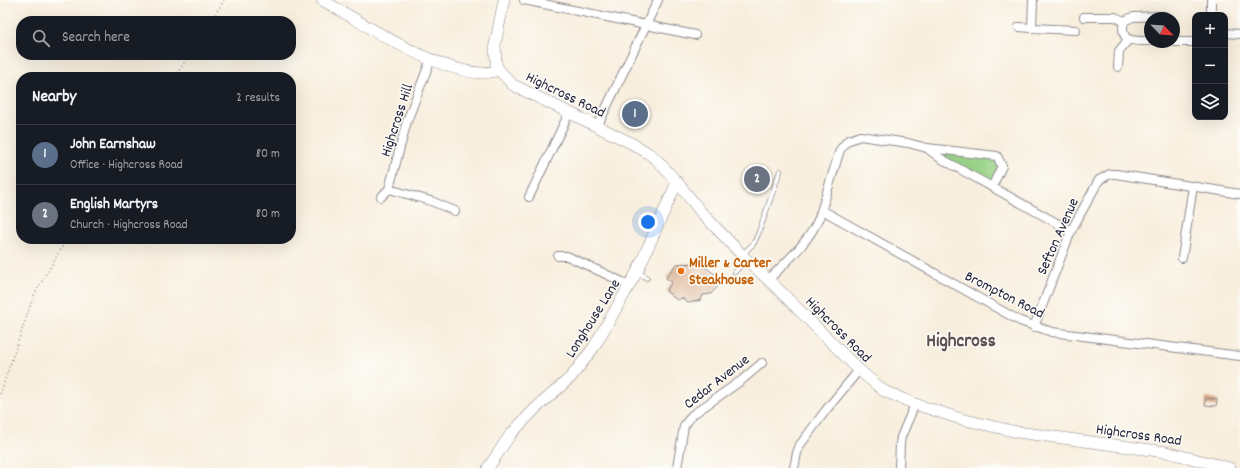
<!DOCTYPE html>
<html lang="en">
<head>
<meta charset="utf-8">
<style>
  :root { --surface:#171b24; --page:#20242c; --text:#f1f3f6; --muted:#9ea1a6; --line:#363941; --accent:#ea580c }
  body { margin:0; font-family:Dekko,sans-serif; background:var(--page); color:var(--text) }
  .controls { position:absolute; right:12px; top:12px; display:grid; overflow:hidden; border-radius:8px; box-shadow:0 4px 16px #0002 }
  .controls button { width:36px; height:36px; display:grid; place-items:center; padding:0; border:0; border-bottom:1px solid var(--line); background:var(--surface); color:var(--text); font:20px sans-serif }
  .compass { position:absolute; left:1144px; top:12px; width:36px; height:36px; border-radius:50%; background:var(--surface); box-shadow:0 4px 16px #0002; rotate:115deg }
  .you { position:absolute; left:648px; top:222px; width:14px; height:14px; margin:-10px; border:3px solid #fff; border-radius:50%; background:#1a73e8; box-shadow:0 0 0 6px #1a73e833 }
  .badge { display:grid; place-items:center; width:26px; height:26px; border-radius:50%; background:var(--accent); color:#fff; font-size:13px; font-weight:700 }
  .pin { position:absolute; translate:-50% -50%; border:2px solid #fff; box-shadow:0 1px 4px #0006 }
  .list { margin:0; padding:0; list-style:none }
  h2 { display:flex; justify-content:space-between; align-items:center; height:52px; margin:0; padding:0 16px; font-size:17px }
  h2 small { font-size:13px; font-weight:400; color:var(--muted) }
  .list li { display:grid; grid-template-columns:26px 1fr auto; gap:12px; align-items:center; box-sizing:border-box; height:60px; padding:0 16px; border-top:1px solid var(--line) }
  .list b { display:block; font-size:15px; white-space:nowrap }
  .list p { margin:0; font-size:13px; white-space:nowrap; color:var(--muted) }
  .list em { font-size:13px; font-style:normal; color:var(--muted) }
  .icon { flex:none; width:22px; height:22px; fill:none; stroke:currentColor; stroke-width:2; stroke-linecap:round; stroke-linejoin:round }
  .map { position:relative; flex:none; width:1240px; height:468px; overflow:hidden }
  .search { position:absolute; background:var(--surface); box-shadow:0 4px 16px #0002; left:16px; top:16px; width:280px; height:44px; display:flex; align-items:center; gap:10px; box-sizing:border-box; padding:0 14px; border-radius:16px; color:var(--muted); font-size:15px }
  .panel { position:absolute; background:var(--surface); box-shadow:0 4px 16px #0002; left:16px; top:72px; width:280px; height:172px; border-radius:16px }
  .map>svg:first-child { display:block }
  .green { fill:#98d286; stroke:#5d7a60 }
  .building { fill:#d5a886 }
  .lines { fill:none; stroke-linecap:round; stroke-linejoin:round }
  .lane-casing { stroke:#8d888c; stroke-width:5.5 }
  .street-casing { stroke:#8d888c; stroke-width:10 }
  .secondary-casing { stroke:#8d888c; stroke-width:12 }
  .path { stroke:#8d888c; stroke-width:1.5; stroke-dasharray:1 3; stroke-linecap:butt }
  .lane { stroke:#fff; stroke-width:4 }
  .street { stroke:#fff; stroke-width:8 }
  .secondary { stroke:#fff; stroke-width:11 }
  .food-dot { fill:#e8710a; stroke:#fdfcf7; stroke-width:1.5 }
  .labels { text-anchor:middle; stroke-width:3; stroke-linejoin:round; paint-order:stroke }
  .street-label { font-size:15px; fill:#22223b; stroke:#fdfcf7 }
  .food-label { font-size:15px; font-weight:bold; fill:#c56008; stroke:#fdfcf7; text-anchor:start }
  .district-label { font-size:19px; font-weight:bold; fill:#615155; stroke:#fdfcf7 }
</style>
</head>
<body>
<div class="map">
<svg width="1240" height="468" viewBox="0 0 1240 468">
  <rect width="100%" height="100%" fill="#fdfcf7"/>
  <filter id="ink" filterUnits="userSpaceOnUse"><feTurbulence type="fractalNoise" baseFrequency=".025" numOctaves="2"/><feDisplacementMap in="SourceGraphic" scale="8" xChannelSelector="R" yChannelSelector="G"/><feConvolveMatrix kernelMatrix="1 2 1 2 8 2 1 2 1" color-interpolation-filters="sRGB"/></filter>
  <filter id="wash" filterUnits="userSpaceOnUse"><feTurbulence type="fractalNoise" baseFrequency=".012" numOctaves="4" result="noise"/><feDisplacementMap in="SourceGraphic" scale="16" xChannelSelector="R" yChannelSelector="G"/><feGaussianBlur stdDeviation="0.9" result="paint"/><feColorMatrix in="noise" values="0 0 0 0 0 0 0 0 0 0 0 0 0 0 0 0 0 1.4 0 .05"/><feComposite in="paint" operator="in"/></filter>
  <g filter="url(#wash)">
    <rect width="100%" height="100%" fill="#f8eedd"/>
    <path class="green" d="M927 148 1000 160 992 187Z"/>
    <g id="blocks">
      <g class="building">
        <path d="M699 263 723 280 711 294 703 295 701 300 688 303 682 298 677 300 666 291 672 282 666 278 676 264Z"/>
        <path d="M1206 398 1217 399 1216 406 1205 405Z"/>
      </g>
    </g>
  </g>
  <g filter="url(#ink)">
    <use href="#blocks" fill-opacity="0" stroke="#8d888c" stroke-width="1"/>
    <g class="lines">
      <g class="lane-casing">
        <g id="lane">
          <path d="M742 255 754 243 759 232 780 171"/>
          <path d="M735 272 746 260"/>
          <path d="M639 273 647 278"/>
        </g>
      </g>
      <g class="street-casing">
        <g id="street">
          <path d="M524 0 695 35"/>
          <path d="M1033 0 1032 28 1076 30"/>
          <path d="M1211 0V15"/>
          <path d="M1084 17H1115L1124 21 1133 17 1164 16"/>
          <path d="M1124 21C1119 43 1134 41 1150 41"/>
          <path d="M1019 27 1032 28"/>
          <path d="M1225 33 1240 34"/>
          <path d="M1174 42H1195"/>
          <path d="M1118 67 1119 51 1128 40"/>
          <path d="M597 127 658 0"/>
          <path d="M927 148 940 158 992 187"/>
          <path d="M389 189 431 201 455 211"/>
          <path d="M381 197 389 189 407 121 431 59"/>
          <path d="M529 197 569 113"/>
          <path d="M822 210 1020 321 1052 332 1240 356"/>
          <path d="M558 256H567L629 285"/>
          <path d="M1182 258 1193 186"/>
          <path d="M768 280C788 260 808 243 819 218L840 150 847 141 860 136 908 143 927 148 997 156 1002 166 992 187 1071 231"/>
          <path d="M1034 327 1071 231 1099 180 1110 174H1116L1240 194"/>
          <path d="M677 468 684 426 692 415 742 380 762 363"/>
          <path d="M794 468 797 453 800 445 826 410 859 370"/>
          <path d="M899 468 900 444 901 437 915 404"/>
        </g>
      </g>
      <g class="secondary-casing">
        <g id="secondary">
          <path d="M322 0C365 24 432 70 481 73 487 73 493 72 499 70"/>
          <path d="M504 0 495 45 496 62 497 68 499 70 513 85 631 143 648 153 656 159 677 182 701 212 742 255 779 290 859 370 884 391 915 404 961 419 1017 432 1166 452 1230 468"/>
          <path d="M488 468 510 435 536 408 571 377 594 347 637 272 677 182"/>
        </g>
      </g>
      <g class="path">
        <path d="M211 21 224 0"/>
        <path d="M175 77 189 55"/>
        <path d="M0 394 34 295 67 239"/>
      </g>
      <use href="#lane" class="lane"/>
      <use href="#street" class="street"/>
      <use href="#secondary" class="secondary"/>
    </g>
  </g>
  <circle class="food-dot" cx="681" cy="271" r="4"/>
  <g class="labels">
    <g class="street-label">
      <text transform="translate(566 94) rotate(26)" y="5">Highcross Road</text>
      <text transform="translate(396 120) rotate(-72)" y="5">Highcross Hill</text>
      <text transform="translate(1057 236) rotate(-66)" y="5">Sefton Avenue</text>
      <text transform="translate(1005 294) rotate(27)" y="5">Brompton Road</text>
      <text transform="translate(592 318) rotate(-58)" y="5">Longhouse Lane</text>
      <text transform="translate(839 329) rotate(45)" y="5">Highcross Road</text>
      <text transform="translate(716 381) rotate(-38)" y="5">Cedar Avenue</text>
      <text transform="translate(1139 434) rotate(8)" y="5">Highcross Road</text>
    </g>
    <g class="food-label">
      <text x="689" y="267">Miller &amp; Carter<tspan x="689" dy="17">Steakhouse</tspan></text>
    </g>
    <g class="district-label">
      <text x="961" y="346">Highcross</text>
    </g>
  </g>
</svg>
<div class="controls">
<button>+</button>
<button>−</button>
<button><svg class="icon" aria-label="layers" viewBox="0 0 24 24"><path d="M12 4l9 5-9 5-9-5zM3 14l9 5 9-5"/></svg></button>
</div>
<svg class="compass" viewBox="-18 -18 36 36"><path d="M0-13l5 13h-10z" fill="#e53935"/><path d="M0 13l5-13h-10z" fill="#9ea1a6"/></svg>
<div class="you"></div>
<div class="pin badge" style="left:635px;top:114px;background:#5c6f8a">1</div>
<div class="pin badge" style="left:757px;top:179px;background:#6b7280">2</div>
<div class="search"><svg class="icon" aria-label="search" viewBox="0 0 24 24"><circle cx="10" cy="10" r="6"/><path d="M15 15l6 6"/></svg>Search here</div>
<section class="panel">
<h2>Nearby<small>2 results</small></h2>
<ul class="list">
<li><span class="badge" style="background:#5c6f8a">1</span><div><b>John Earnshaw</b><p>Office · Highcross Road</p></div><em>80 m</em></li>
<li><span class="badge" style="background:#6b7280">2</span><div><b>English Martyrs</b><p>Church · Highcross Road</p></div><em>80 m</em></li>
</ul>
</section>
</div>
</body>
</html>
